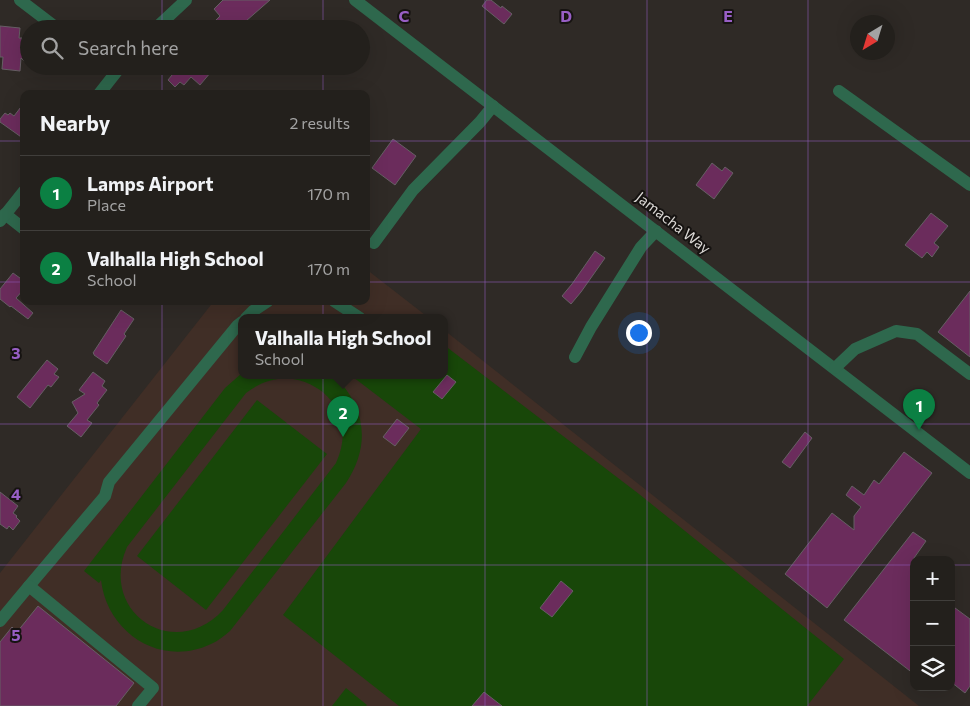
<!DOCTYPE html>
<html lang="en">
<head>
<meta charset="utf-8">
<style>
  :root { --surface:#23201c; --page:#2f2d29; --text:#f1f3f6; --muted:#a3a3a3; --line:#403e3b; --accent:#0b8043 }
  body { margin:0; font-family:Commissioner,sans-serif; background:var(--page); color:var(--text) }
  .controls { position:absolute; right:15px; bottom:15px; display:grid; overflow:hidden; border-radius:10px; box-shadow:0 5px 20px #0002 }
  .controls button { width:45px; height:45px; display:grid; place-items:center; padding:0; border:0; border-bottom:1px solid var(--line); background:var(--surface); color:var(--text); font:25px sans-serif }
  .compass { position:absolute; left:850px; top:15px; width:45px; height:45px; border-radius:50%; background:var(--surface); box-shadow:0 5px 20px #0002; rotate:218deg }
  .you { position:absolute; left:638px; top:332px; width:18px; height:18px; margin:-12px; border:4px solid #fff; border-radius:50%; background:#1a73e8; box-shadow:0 0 0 8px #1a73e833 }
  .badge { display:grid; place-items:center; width:32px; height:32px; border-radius:50%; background:var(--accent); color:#fff; font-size:16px; font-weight:700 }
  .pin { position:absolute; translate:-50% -41px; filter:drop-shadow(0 1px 2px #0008) }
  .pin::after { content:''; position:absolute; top:26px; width:18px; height:15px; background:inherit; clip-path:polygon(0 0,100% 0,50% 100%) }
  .popup { position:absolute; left:238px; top:314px; width:210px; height:65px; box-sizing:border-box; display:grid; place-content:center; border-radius:10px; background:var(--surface); filter:drop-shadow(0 1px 4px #0005); font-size:16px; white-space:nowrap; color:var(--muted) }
  .popup b { font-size:19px; color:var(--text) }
  .popup::after { content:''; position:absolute; left:50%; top:100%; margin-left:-10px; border:10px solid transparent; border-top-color:var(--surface) }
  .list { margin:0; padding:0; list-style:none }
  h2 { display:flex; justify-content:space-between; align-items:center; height:65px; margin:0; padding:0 20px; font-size:21px }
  h2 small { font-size:16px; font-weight:400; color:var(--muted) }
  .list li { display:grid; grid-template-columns:32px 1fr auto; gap:15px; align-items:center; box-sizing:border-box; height:75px; padding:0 20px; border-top:1px solid var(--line) }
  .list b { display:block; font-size:19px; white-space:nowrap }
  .list p { margin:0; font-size:16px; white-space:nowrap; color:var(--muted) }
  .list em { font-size:16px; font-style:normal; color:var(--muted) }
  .icon { flex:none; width:28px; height:28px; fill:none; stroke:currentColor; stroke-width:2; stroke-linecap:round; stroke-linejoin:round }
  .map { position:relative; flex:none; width:970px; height:706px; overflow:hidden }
  .search { position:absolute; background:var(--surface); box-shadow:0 5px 20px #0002; left:20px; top:20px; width:350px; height:55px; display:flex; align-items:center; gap:12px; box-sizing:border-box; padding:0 18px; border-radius:28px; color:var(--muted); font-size:19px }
  .panel { position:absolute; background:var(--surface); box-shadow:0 5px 20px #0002; left:20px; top:90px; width:350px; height:215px; border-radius:10px }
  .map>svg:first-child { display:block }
  .education { fill:#402e26 }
  .green { fill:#184709; fill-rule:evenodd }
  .building { fill:#6b2c5c; stroke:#665f64 }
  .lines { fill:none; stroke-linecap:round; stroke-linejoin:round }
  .minor { stroke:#2e684d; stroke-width:12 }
  .grid { fill:none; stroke:#985fc5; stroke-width:1; stroke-opacity:0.55 }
  .labels { text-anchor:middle; stroke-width:4; stroke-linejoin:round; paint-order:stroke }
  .street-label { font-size:15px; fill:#dad7d4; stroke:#161311 }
  .grid-label { font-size:16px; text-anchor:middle; font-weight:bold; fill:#985fc5; stroke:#161311; stroke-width:4; stroke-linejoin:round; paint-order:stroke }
</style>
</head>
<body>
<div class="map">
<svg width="970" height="706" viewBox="0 0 970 706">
  <rect width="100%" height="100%" fill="#2f2a26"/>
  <path class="education" d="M366 269 429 318H242V376H444V330L919 706H0V573L214 301H366Z"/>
  <g class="green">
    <path d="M444 345 639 494 844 659 807 706H399L283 615 421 429 353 377 444 376Z"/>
    <path d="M242 373V376H334C366 406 371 446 346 483L230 631C224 636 218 641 211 644 161 668 107 633 101 580L99 583 84 571 225 388ZM287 378C332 383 355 422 336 463L223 610C174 663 98 612 127 547L246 393C259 383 271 379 287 378Z"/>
    <path d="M257 400 327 454 206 610 137 556Z"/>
    <path d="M346 688 367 705 366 706H332Z"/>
  </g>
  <g class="building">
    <path d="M223 0H270L246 21 253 29H208L217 21 216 20 220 16 214 9Z"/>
    <path d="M487 0H491L501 8 502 6 512 14 504 24 482 6Z"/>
    <path d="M0 26 20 28 19 38H22L21 49 29 50V66L21 58 20 71 2 69 3 57H0Z"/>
    <path d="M162 66H216L200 85 191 77 184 85 180 82 175 87 168 80 172 75Z"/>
    <path d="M24 103V139L0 122V119L5 113 8 115 10 113 14 116Z"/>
    <path d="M393 139 416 156 395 185 372 168Z"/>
    <path d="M712 163 722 171 725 167 733 173 714 199 696 185Z"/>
    <path d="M931 213 948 226 934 243 939 247 932 257 927 252 922 258 905 245Z"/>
    <path d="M595 251 605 258 581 292 571 304 562 296 572 284Z"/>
    <path d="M13 273 24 281V289L16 298 33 313 28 319 11 306 10 307 0 299V289Z"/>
    <path d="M970 291V357L938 332Z"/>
    <path d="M121 310 134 319 124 334 126 336 107 364 94 355V354L93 353Z"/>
    <path d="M47 360 58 369 54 374 59 377 51 387 48 385 30 408 17 397Z"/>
    <path d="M93 372 105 381 102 386 107 390 97 403 99 405 87 420 92 423 81 437 67 426 78 413 72 402 85 394 79 390Z"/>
    <path d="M447 375 456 382 442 399 433 392Z"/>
    <path d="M397 419 409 428 395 446 383 437Z"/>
    <path d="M805 432 812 438 790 468 782 462Z"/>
    <path d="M904 452 932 473 827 608 785 574 832 513 854 530V516L861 507 846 495 852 486 864 495 874 480 879 484Z"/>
    <path d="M0 492 18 506 13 513 17 516 16 517 20 521 13 530 9 526 7 529 0 524Z"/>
    <path d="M913 532 926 541 914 558V674L844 620Z"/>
    <path d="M561 581 573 591 552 617 540 608Z"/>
    <path d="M951 605 970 619V686L965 693 951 682Z"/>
    <path d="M38 606 134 683 116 706H0V642L12 627 17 632Z"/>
    <path d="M484 692 502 706H472Z"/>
  </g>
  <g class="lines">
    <g class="minor">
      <path d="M20 0 58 29"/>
      <path d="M355 0 970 473"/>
      <path d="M155 29 186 0"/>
      <path d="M839 91 970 185"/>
      <path d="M99 94 121 66"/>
      <path d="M5 214 24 229"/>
      <path d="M0 221 24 191"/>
      <path d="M374 243 413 190 480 122 493 106"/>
      <path d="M334 301 360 318"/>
      <path d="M246 318 253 311 268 301"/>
      <path d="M575 357 591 327 641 247 656 231"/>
      <path d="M835 368 855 349 896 331 917 334 970 374"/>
      <path d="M29 586 105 496 109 482 237 326 242 322"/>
      <path d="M0 621 29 586 153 688 138 706"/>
    </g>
  </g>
  <path class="grid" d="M162 0V29M323 0V29M485 0V706M647 0V706M808 0V706M162 66V94M323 66V94M0 141H24M366 141H970M0 282H24M366 282H970M162 301V706M323 301V706M0 424H970M0 565H914M951 565H970"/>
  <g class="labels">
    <g class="street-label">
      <text transform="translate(673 223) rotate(38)" y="5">Jamacha Way</text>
    </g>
  </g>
  <g class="grid-label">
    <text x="404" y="22">C</text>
    <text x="566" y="22">D</text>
    <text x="728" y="22">E</text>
    <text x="16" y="359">3</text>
    <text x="16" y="500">4</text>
    <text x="16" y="641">5</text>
  </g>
</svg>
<div class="controls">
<button>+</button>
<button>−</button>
<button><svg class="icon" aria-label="layers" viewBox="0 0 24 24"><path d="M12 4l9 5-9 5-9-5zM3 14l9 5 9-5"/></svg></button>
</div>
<svg class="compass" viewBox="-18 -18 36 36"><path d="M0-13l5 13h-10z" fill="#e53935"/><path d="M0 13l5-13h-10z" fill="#a3a3a3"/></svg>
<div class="you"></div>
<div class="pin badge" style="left:919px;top:430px">1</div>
<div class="pin badge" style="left:343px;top:437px">2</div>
<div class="popup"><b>Valhalla High School</b>School</div>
<div class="search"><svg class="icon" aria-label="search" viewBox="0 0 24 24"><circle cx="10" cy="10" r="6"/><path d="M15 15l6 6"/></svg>Search here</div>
<section class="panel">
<h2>Nearby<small>2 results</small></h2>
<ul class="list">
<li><span class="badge">1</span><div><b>Lamps Airport</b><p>Place</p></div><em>170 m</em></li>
<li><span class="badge">2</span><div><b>Valhalla High School</b><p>School</p></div><em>170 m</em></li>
</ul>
</section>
</div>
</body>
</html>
